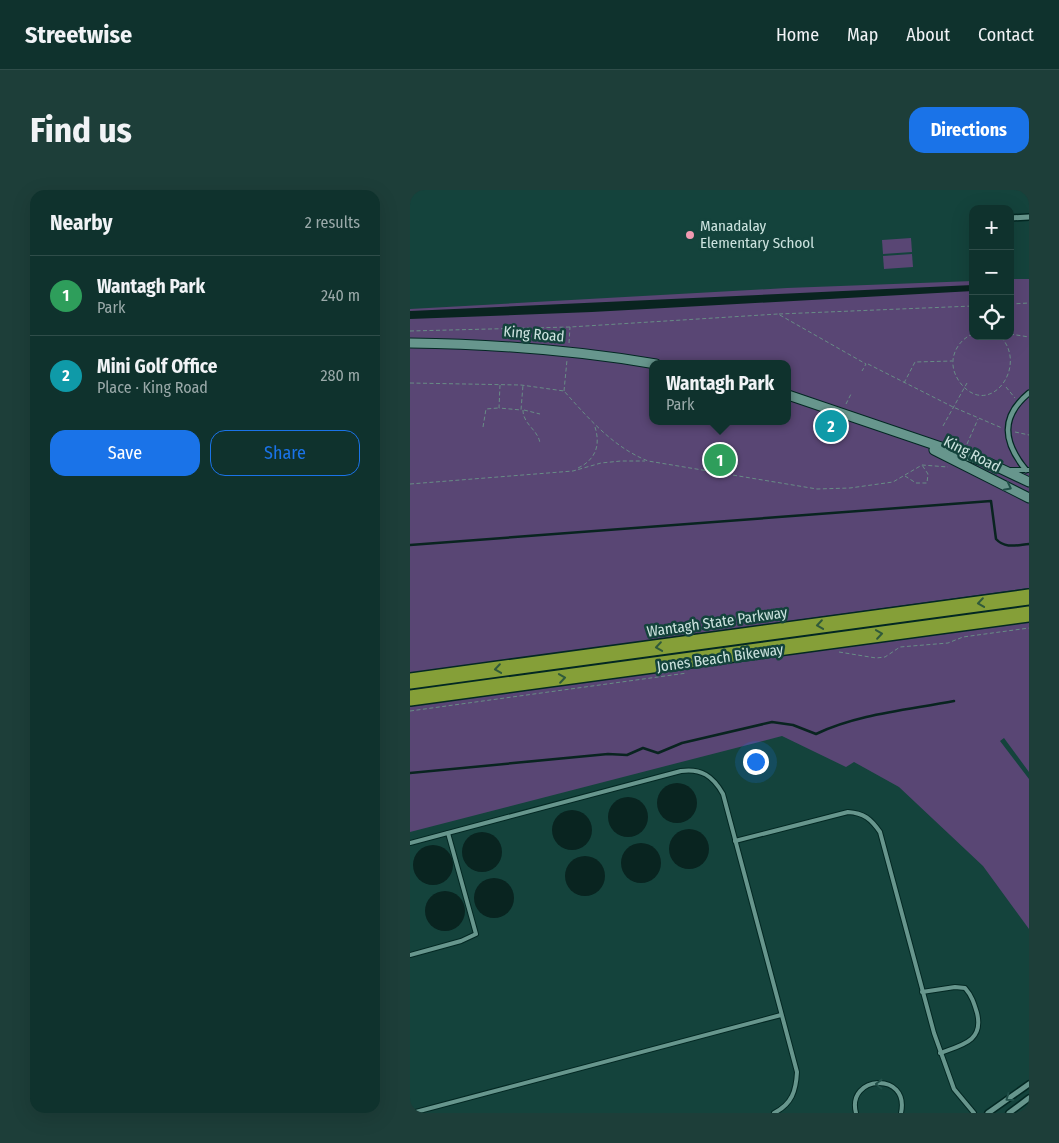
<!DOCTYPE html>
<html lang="en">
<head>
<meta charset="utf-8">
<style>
  :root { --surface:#0f322d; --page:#1d3e39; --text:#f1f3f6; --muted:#9baaaa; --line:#2f4d49; --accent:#1a73e8 }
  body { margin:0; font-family:"Fira Sans Condensed",sans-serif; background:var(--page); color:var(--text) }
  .controls { position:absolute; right:15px; top:15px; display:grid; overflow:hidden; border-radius:10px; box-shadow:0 5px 20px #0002 }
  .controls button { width:45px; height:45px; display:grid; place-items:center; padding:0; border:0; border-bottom:1px solid var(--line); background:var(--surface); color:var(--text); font:25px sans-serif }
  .you { position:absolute; left:345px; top:571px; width:18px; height:18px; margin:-12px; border:4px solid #fff; border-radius:50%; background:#1a73e8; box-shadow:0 0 0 8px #1a73e833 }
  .badge { display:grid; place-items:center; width:32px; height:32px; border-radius:50%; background:var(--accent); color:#fff; font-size:16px; font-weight:700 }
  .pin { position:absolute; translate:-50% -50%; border:2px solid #fff; box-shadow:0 1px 5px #0006 }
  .popup { position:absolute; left:239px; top:170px; width:142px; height:65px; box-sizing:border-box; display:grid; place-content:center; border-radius:10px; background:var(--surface); filter:drop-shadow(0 1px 4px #0005); font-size:16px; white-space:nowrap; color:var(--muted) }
  .popup b { font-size:19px; color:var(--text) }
  .popup::after { content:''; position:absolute; left:50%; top:100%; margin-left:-10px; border:10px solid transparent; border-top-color:var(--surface) }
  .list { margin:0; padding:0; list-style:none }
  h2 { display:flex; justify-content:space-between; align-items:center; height:65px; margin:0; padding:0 20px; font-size:21px }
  h2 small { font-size:16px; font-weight:400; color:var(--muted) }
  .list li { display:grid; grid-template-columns:32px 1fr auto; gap:15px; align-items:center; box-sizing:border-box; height:80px; padding:0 20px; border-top:1px solid var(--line) }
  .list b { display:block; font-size:19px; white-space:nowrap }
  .list p { margin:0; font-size:16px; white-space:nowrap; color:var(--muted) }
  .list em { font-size:16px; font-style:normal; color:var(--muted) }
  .actions { display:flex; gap:10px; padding:15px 20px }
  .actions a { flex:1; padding:11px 0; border:1px solid var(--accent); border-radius:15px; text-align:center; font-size:18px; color:var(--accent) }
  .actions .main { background:var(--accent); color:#fff }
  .icon { flex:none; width:28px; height:28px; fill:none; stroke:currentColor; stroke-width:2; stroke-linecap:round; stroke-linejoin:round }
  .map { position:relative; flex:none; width:619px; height:923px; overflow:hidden; border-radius:15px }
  header { display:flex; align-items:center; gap:30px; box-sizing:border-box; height:70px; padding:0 25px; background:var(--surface); border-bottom:1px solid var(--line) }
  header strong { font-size:24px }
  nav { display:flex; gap:28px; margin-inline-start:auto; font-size:18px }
  .intro { display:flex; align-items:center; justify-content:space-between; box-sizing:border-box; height:120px; padding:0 30px }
  h1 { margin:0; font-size:35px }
  .button { padding:12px 22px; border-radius:15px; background:var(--accent); color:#fff; font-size:18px; font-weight:700 }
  main { display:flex; gap:30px; padding:0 30px }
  aside { flex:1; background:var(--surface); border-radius:15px; box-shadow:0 5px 20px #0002 }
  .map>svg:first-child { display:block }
  .green { fill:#594674; fill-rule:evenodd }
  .water { fill:#092420 }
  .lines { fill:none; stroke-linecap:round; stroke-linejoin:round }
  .stream { stroke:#092420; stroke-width:2.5 }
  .service-casing { stroke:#032823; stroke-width:6 }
  .pedestrian-casing { stroke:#032823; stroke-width:7 }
  .minor-casing { stroke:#032823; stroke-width:8 }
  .tertiary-casing { stroke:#032823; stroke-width:11 }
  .motorway-casing { stroke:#032823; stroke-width:18 }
  .path { stroke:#688c86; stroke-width:1; stroke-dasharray:4 2.5; stroke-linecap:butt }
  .service { stroke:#67968d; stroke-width:4 }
  .pedestrian { stroke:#67968d; stroke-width:4.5 }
  .minor { stroke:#67968d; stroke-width:5 }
  .tertiary { stroke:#67968d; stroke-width:9 }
  .motorway { stroke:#859f38; stroke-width:15 }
  .oneway { stroke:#204f48 }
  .oneway2 { stroke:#305a3b }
  .poi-dot { fill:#f19ab1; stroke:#14433c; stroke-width:2 }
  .labels { text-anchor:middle; stroke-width:5; stroke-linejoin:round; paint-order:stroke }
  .poi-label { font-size:15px; fill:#cce3df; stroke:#14433c; text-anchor:start }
  .street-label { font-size:15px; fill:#cce3df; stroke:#14433c }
</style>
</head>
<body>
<header>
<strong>Streetwise</strong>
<nav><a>Home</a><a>Map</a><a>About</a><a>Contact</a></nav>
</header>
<div class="intro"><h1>Find us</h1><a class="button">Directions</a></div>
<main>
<aside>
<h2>Nearby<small>2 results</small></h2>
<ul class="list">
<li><span class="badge" style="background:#2e9e5b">1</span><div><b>Wantagh Park</b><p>Park</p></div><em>240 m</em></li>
<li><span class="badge" style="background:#0f9aa8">2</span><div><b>Mini Golf Office</b><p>Place · King Road</p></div><em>280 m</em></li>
</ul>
<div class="actions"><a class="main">Save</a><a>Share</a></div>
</aside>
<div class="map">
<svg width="619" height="923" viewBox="0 0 619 923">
  <rect width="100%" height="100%" fill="#14433c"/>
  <g class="green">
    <path d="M501 48 502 62 473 64 472 50Z"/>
    <path d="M502 64 503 77 474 79 473 66Z"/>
    <path d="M600 89H619V398L0 483V119L377 98 563 91V146H600ZM242 174H378V231H242Z"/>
    <path d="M619 412V416L0 501V496Z"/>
    <path d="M619 430V582L594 548 590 551 619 589V739L573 676 489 597 444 572 436 577 372 546 0 642V515Z"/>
  </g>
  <g class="water">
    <path d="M563 95V101L182 122 0 129V121Z"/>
    <circle cx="267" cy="613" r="20"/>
    <circle cx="218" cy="627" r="20"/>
    <circle cx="162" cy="640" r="20"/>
    <circle cx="279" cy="659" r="20"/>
    <circle cx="72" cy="662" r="20"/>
    <circle cx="231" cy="673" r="20"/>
    <circle cx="23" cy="675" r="20"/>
    <circle cx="175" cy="686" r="20"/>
    <circle cx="84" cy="708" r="20"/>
    <circle cx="35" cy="721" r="20"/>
  </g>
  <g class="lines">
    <g class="stream">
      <path d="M0 355 581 311 586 349C595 359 607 355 619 354"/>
      <path d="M0 583 198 564 217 565 233 558 248 563 272 553 362 532 383 535 406 544C448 524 498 520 544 511"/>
    </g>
    <g class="service-casing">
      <g id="service">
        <path d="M601 280H619"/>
        <path d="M325 651 438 622C454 623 461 629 470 642L524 843 544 899 564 923"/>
        <path d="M0 653 271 581C291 578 303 586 313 604L387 882C386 901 382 914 364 923"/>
        <path d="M0 765 51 751 66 744 38 643"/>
        <path d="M512 802 545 797 555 798C562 806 564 813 567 823 574 851 552 855 530 863"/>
        <path d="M2 923 371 825"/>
        <path d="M446 923C436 885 500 881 491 923"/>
      </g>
    </g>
    <g class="pedestrian-casing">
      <path id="pedestrian" d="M616 280C593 252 590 227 619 203"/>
    </g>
    <g class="minor-casing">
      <g id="minor">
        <path d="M600 28 619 27"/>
        <path d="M578 923 619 894"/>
        <path d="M599 923 619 908"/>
      </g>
    </g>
    <g class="tertiary-casing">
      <g id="tertiary">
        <path d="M0 153C83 154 164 160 246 174"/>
        <path d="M378 205 581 274 619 292"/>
        <path d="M524 260 619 308"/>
      </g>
    </g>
    <g class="motorway-casing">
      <g id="motorway">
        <path d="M0 491 619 407"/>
        <path d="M0 508 619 424"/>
      </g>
    </g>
    <g class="path">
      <path d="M600 114 619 113"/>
      <path d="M369 124 563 116"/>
      <path d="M0 141 160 137 368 124 456 174 452 181"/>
      <path d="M563 144C552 148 544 159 543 170 542 179 546 188 552 195 581 228 619 175 590 146"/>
      <path d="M600 144 619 147"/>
      <path d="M159 153 160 137"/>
      <path d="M458 174 543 217 592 238"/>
      <path d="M0 193 111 195 154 201C179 229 203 257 238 271L407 299 440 298 483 292 512 275 538 277"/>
      <path d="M494 193 505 172 542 171"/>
      <path d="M90 195 89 218 111 220 113 195"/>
      <path d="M596 197 605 208"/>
      <path d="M154 201 157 170"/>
      <path d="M436 214 441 204"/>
      <path d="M113 220C113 235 129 240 130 254"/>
      <path d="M114 220 130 224"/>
      <path d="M533 236 557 193"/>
      <path d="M73 237 76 219 88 218"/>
      <path d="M605 242 619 245"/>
      <path d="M557 254 568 229"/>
      <path d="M168 278C185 270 191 256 185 237"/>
      <path d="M495 286 506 293H517L518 284 512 275"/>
      <path d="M0 294 163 281 191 273 211 271H235"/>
      <path d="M429 462 466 468 475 467 490 457 538 453 553 447 619 438"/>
      <path d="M0 521 277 483"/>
    </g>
    <use href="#service" class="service"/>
    <use href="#pedestrian" class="pedestrian"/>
    <use href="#minor" class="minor"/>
    <use href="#tertiary" class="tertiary"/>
    <use href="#motorway" class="motorway"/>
  </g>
  <defs><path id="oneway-chevron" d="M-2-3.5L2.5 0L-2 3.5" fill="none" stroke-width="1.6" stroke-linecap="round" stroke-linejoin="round" transform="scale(1.25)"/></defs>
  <g class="oneway">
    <use href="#oneway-chevron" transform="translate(598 297) rotate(27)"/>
    <use href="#oneway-chevron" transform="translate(469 894) rotate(-179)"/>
    <use href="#oneway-chevron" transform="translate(599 908) rotate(144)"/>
  </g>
  <g class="oneway2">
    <use href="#oneway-chevron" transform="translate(571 413) rotate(172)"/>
    <use href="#oneway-chevron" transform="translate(410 435) rotate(172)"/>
    <use href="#oneway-chevron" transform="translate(469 444) rotate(-8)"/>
    <use href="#oneway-chevron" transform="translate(249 457) rotate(172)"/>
    <use href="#oneway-chevron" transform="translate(88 479) rotate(172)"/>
    <use href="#oneway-chevron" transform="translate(152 488) rotate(-8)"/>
  </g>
  <circle class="poi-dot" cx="280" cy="45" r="5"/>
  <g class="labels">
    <g class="poi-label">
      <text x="290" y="41">Manadalay<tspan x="290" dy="17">Elementary School</tspan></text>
    </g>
    <g class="street-label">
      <text transform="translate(124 144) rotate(5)" y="5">King Road</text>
      <text transform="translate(562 264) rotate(27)" y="5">King Road</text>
      <text transform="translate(307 432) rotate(-8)" y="5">Wantagh State Parkway</text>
      <text transform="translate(310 468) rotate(-8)" y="5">Jones Beach Bikeway</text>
    </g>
  </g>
</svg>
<div class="controls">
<button>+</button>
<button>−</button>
<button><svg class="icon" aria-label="locate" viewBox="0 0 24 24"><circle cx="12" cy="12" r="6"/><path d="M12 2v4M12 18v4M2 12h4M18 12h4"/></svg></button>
</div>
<div class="you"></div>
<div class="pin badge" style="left:310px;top:270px;background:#2e9e5b">1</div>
<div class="popup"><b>Wantagh Park</b>Park</div>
<div class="pin badge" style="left:421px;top:236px;background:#0f9aa8">2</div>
</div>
</main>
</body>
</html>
